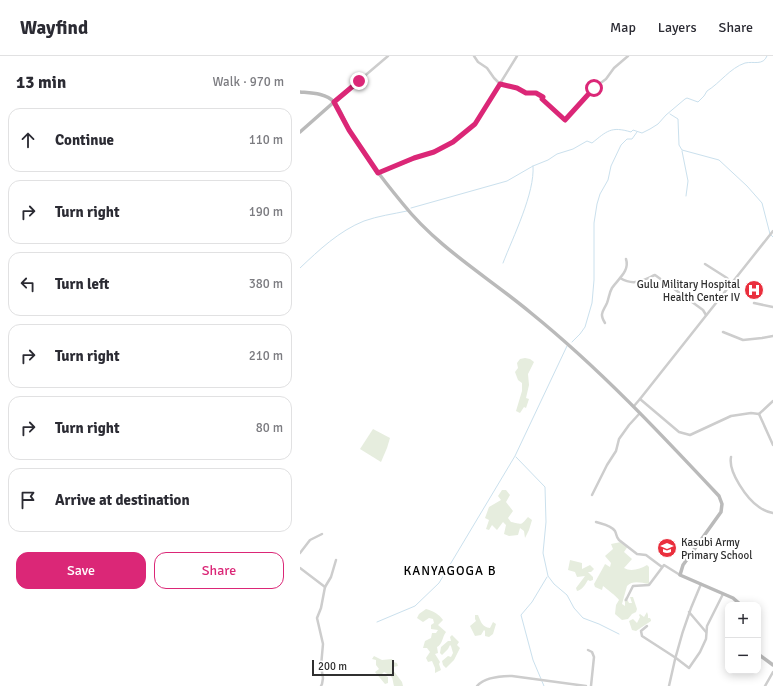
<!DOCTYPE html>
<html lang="en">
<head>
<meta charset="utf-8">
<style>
  :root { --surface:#fff; --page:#f2f2f3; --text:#2b2b33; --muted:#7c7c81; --line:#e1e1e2; --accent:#db2777 }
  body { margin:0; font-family:Signika,sans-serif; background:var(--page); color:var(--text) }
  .controls { position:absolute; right:12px; bottom:12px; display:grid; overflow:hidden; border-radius:8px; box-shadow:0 2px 10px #0003 }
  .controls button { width:36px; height:36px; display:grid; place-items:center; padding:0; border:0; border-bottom:1px solid var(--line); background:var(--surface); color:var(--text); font:20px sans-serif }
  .scale { position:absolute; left:12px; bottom:10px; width:82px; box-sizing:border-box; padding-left:4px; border:2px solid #303030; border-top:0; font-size:11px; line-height:14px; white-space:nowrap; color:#303030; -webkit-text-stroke:3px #fff; paint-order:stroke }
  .stop { position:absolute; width:12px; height:12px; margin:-9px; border:3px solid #db2777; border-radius:50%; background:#fff }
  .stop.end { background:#db2777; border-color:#fff; box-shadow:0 1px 4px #0008 }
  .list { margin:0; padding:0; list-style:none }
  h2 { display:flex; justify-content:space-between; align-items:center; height:52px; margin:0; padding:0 16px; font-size:17px }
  h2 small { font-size:13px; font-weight:400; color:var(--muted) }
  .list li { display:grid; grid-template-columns:26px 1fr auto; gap:12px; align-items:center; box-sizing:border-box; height:64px; margin:0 8px 8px; padding:0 8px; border:1px solid var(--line); border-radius:12px }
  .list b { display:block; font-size:15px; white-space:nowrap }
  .list em { font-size:13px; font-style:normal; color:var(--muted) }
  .actions { display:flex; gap:8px; padding:12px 16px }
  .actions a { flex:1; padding:9px 0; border:1px solid var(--accent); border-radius:12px; text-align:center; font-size:14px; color:var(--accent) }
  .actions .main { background:var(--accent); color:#fff }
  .icon { flex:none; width:22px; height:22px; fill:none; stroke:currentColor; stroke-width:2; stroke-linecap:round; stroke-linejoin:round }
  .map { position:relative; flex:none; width:473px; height:630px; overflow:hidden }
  header { display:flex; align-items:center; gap:24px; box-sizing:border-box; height:56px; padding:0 20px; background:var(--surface); border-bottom:1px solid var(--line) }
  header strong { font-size:19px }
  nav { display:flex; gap:22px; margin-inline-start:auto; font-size:14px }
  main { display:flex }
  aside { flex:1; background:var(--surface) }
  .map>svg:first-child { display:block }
  .green { fill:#e6edde }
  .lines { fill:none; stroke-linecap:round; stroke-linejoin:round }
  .stream { stroke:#cae0ed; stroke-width:1 }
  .street { stroke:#cdcdcd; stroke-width:2.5 }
  .secondary { stroke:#bababa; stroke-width:3.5 }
  .route { stroke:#db2777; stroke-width:5 }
  .labels { text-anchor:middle; stroke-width:4; stroke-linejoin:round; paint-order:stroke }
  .poi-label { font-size:11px; fill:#303030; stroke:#fff; text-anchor:end }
  .quarter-label { font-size:13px; letter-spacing:1px; fill:#000; stroke:#fff }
</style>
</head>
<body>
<header>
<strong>Wayfind</strong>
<nav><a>Map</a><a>Layers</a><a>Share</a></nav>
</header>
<main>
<aside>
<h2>13 min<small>Walk · 970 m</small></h2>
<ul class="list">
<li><svg class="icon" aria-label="ahead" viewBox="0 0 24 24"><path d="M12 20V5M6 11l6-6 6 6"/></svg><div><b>Continue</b></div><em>110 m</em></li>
<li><svg class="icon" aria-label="right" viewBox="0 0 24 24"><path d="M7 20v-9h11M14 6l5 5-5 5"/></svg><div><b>Turn right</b></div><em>190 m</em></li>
<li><svg class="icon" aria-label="left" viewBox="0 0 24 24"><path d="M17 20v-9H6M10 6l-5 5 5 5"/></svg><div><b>Turn left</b></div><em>380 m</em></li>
<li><svg class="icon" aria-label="right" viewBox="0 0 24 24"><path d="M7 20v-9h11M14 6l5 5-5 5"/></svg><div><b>Turn right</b></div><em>210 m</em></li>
<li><svg class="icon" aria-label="right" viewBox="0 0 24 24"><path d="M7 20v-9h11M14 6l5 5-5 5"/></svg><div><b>Turn right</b></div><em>80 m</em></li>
<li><svg class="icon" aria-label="arrive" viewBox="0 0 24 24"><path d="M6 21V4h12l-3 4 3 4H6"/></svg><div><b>Arrive at destination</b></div></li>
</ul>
<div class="actions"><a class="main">Save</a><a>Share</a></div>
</aside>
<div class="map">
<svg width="473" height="630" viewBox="0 0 473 630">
  <rect width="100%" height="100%" fill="#fff"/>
  <g class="green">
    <path d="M225 302 230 303 234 306 228 318 229 329 226 342 229 343 226 352 224 351 220 357 216 355 222 335V327L218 324 215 316 218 312 217 307 220 303Z"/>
    <path d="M73 373 90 382 87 392 81 406 60 393Z"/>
    <path d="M202 434H206L210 439 206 446 213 455 208 462 211 466C223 468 220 470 228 461L232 464 229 474 225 482 224 475 220 472 218 479 209 480 204 478 206 469 203 466 197 474 192 469 189 474 186 473 189 464 185 462 189 451 201 444 198 440Z"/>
    <path d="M321 486 328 490 324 496 332 503 324 512C331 516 340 513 347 509L349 511V528C341 527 333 524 327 530L322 548 325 550V546L324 544 326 541 329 547H332L330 541H333L337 553 336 556 332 558 328 563 322 564 315 558 316 549 319 544C316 540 307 533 303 530L302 534 295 531 294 528 304 510 305 508 310 511 311 507 305 500 313 493 311 488Z"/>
    <path d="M270 504 282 507V513L290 509 294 513 291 516H288L293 521V524L290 525 288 524C285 529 282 534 277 535L276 532 285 520 277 521 275 516 268 514Z"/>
    <path d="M126 553C133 555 139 558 143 564L138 569 146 576C142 581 143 588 137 591L138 597 135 598 140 606 139 608 141 614 135 617V612L132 605 128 606 126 602 130 596 127 592H123L125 585 131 582 132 577H136L138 574 131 573V569L134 567 133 563 129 562 123 566 117 562 119 558Z"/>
    <path d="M347 556 348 559V562H350L351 564V565L336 575 332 574 329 565 333 563 337 567 340 561 339 559 340 558 344 561Z"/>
    <path d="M175 559H178C181 566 182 571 190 572L193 566 196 568 193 578 189 581 185 580V575L184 574 181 579 175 580 170 570 176 565 175 563Z"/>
    <path d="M152 579 159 586 157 589 160 592 154 604 146 612 143 609 142 605 148 600 151 601 153 597 151 590 150 589 148 593 142 599 140 597 141 591 148 585H151L150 581Z"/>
    <path d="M74 600 82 604 92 603 93 606 97 607 98 610 93 611V614L102 626 103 630H94C92 620 93 621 84 616L82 618 88 621V627L85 628 75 616 79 613 76 609V604L72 603Z"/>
  </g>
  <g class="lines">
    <g class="stream">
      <path d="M370 58 378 63 379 89 382 94 419 104 447 130 462 147 470 178 473 181"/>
      <path d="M382 95 388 125 386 140"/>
      <path d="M111 152 207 125 233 110 248 104 257 98 273 93 287 85 292 87C307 75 311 70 331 76L333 74 342 77 350 73 358 68 366 59 385 43 387 42 398 46 404 40 407 35C420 27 430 12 445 7 454 5 463 10 467 0"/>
      <path d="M203 207C213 181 235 137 233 110"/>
      <path d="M0 212C19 194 39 175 64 165 78 160 93 158 107 155"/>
      <path d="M272 286 280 278 285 271 292 247 294 224V167L297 148 300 138 308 124 311 110 321 89 327 83H332L337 76"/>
      <path d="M216 401 245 431 246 466 243 497 248 520 254 528 267 539 274 552 283 562 299 568 319 578"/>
      <path d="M77 566 115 550 139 527 215 400 267 290"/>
      <path d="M244 630 233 604 221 559 232 546 247 521"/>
    </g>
    <g class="street">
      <path d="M174 0 178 6 187 12 194 22 200 28 217 32 226 37H236L243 41 242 43 265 64 294 32 306 23 314 12 328 0"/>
      <path d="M34 46 88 0"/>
      <path d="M78 117 145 91 162 79 175 68 217 0"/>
      <path d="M405 208 427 222 431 227"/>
      <path d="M320 222C334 230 341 225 355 219L403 254 406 259"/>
      <path d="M454 247 473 251"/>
      <path d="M305 267C299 257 303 256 307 247 309 242 309 237 312 232 318 223 330 215 326 203"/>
      <path d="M423 276 443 284 462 282 473 280"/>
      <path d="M340 343 473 175"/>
      <path d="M334 350 340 343 379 376 390 379 431 360 451 357 459 358 473 345"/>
      <path d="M459 358 473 389"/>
      <path d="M431 401C428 416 447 443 459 451 463 454 468 456 473 457"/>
      <path d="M292 439 307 409 316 395 319 383 329 369 340 357"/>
      <path d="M296 466C302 468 311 469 315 475 317 479 316 481 319 484L337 498 346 499 362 511"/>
      <path d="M0 497 10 484 22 478"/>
      <path d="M0 512 25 531"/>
      <path d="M326 544 333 530 349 529 364 509 380 519"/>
      <path d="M389 556 406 576"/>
      <path d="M347 570 341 575 342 580 376 602 389 612 400 596 406 583 407 570 423 538"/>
      <path d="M288 594 292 596 294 601 291 630"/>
      <path d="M21 630 22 628 23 622 21 610 23 588 17 562 21 552 25 531 31 521 36 504"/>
      <path d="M177 630C185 621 201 620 212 620L286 630"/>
      <path d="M369 630C376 595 386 561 401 528"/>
      <path d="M465 630 473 616"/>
    </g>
    <g class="secondary">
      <path d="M0 36C11 37 26 37 34 46 41 53 44 66 50 75 65 101 84 125 103 148 138 192 188 221 231 257 299 312 359 376 419 440L422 448 421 456 383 509 380 519 433 542 441 549"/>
      <path d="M0 76 34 46"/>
      <path d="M458 598 473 609"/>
    </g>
  </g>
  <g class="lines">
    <path class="route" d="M59 25 34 46 49 74 78 117 114 102 134 96 153 86 175 68 200 28 217 32 226 37H236L243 41 242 43 265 64 294 32"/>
  </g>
  <defs>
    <g id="hospital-disc" transform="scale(1)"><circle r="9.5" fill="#ea2f3d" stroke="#fff"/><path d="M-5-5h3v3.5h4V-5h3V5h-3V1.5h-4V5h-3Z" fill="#fff"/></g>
    <g id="school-disc" transform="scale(1)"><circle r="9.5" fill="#ea2f3d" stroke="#fff"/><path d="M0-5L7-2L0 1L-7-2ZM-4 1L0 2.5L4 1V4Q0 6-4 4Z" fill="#fff"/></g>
  </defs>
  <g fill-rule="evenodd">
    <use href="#hospital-disc" x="454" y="234"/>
    <use href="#school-disc" x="367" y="492"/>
  </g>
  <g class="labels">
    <g class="poi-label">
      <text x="440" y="232">Gulu Military Hospital<tspan x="440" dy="13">Health Center IV</tspan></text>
      <text x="381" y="490" text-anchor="start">Kasubi Army<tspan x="381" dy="13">Primary School</tspan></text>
    </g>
    <g class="quarter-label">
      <text x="150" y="519">KANYAGOGA B</text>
    </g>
  </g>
</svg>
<div class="controls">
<button>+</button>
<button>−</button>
</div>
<div class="scale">200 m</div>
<div class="stop" style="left:294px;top:32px"></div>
<div class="stop end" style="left:59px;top:25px"></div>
</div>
</main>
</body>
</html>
